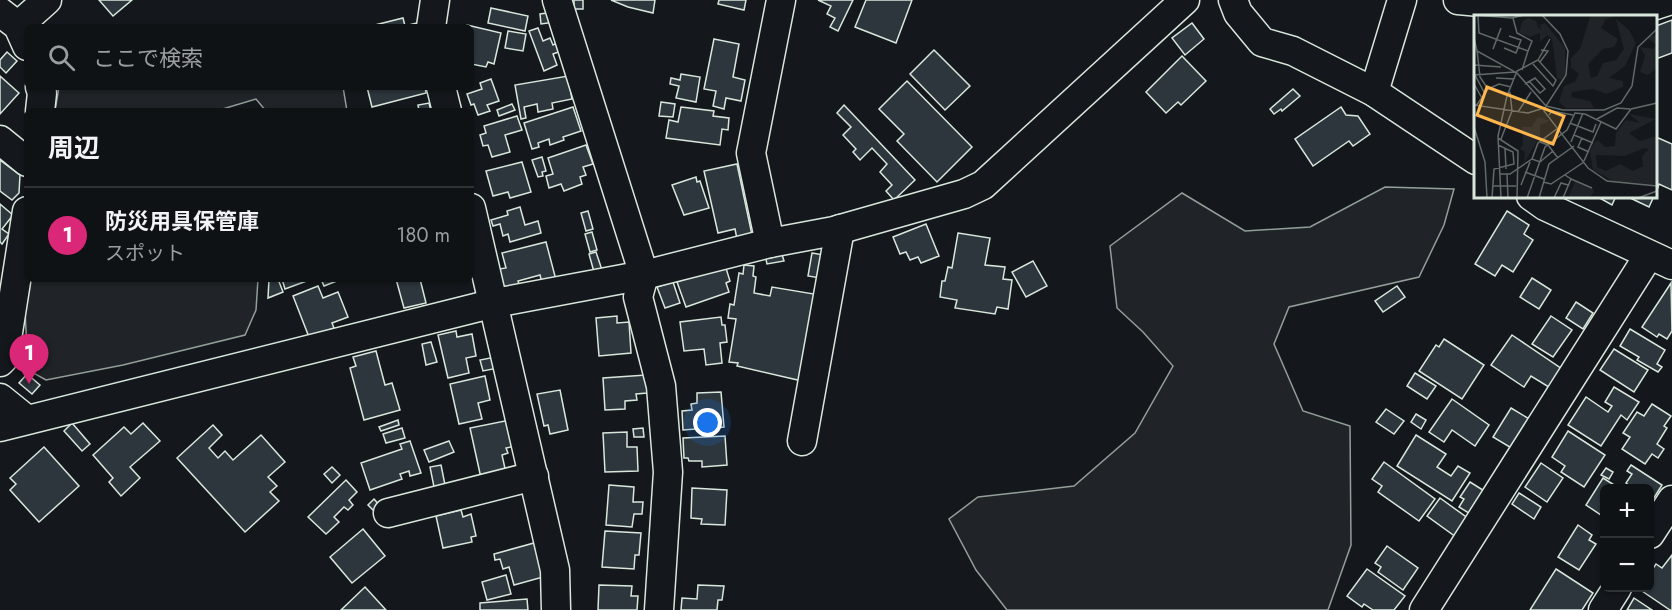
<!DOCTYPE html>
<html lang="ja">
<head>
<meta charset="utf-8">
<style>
  :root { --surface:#0f1215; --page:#1d2022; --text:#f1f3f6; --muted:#9b9ea0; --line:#2f3234; --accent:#db2777 }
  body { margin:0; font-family:Jost,"Noto Sans JP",sans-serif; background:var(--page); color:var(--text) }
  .controls { position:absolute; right:18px; bottom:18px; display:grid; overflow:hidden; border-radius:9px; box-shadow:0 2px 4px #0004 }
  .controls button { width:54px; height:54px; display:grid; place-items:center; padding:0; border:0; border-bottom:2px solid var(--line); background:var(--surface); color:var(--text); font:30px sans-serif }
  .you { position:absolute; left:708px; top:423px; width:21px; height:21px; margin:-15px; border:4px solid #fff; border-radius:50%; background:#1a73e8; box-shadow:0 0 0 9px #1a73e833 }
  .badge { display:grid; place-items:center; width:39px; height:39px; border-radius:50%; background:var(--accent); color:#fff; font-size:20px; font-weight:700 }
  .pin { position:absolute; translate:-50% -50px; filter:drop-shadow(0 2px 3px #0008) }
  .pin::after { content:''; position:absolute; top:32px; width:21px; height:18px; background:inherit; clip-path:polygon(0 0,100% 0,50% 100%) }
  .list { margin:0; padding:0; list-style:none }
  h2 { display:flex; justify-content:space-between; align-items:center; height:78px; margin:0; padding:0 24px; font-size:26px }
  h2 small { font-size:20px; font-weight:400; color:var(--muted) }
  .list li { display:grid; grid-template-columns:39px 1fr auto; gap:18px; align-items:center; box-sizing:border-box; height:96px; padding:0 24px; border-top:2px solid var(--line) }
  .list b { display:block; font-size:22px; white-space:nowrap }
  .list p { margin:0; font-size:20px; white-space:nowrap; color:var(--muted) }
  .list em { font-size:20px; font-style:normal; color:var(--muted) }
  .icon { flex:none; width:33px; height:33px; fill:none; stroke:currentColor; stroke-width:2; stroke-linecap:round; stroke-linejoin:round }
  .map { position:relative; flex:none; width:1672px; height:610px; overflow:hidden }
  .search { position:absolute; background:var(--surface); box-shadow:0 2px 4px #0004; left:24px; top:24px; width:450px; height:66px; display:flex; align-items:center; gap:15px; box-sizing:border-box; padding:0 21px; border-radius:9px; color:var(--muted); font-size:22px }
  .panel { position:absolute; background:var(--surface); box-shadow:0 2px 4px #0004; left:24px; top:108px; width:450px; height:174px; border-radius:9px }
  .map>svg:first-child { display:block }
  .green { fill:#202428; stroke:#939e99; stroke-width:1.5 }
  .building { fill:#2c363c; stroke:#d8e6dc; stroke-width:1.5 }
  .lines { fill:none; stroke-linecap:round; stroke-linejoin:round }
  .minor-casing { stroke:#d8e6dc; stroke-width:31 }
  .minor { stroke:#14181c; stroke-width:28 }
  .inset-road { fill:none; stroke:#626a69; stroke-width:1.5 }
  .view { fill:#ffb74d; fill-opacity:0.15; stroke:#ffb74d; stroke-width:3 }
  .inset-edge { fill:none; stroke:#d8e6dc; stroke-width:3 }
</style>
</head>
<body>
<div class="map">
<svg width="1672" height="610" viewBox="0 0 1672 610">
  <rect width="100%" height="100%" fill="#14181c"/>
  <g class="green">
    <path d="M59 87H343L347 111H266L256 99 216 111H55Z"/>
    <path d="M1385 187 1454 189 1444 225 1419 277 1289 307 1274 344 1303 411 1350 426 1351 545 1328 610H1007L976 570 949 519 978 497 1074 486 1135 433 1173 366 1143 332 1117 308 1110 246 1182 193 1245 231 1310 227Z"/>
    <path d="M27 279H258L256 310 245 335 123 365 46 380 28 370 24 290Z"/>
  </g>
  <g class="building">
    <path d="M99 0H132L113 16Z"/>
    <rect x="574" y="0" width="9" height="9"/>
    <path d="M611 0H655L653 13 628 7Z"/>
    <path d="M719 0H746L744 10 718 4Z"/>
    <path d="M818 0H853L838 31 830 27 835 18 827 14 831 6Z"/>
    <path d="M866 0H912L896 43 855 27Z"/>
    <path d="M491 8 528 16 525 31 488 23Z"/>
    <path d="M554 12 555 22 541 24 540 14Z"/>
    <path d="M403 18 405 26 417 23 418 27H367Z"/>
    <path d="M1672 20V53L1656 59V26Z"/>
    <path d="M1192 23 1204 39 1185 55 1172 38Z"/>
    <path d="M467 25 501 33 494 64 488 62 486 67 471 64V27H467Z"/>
    <path d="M538 28 543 41 550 38 553 45 557 43 561 51 553 54 557 65 544 71 529 31Z"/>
    <path d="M508 31 526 34 523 51 505 48Z"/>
    <path d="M714 39 739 44 733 77 745 80 741 101 726 98 724 109 713 106 716 91 704 89Z"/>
    <path d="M934 50 970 86 945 110 910 74Z"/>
    <path d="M7 52 17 61 6 73 0 67V60Z"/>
    <path d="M1182 56 1206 81 1181 105 1178 102 1166 113 1146 92Z"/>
    <path d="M681 74 700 77 696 102 676 98 679 86 670 84 671 78 680 80Z"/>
    <path d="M0 76 19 93 0 114Z"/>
    <path d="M568 76 572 99 552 103 553 109 538 112 537 104 524 107 526 118 521 119 515 85Z"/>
    <path d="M491 79 499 101 487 105 490 111 478 115 474 104 471 105 467 94 482 89 480 83Z"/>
    <path d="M907 81 972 147 937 182 897 141 904 134 879 109Z"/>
    <path d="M367 87H425L426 93 372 107Z"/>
    <path d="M1293 89 1300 96 1282 111 1281 109 1274 114 1270 109Z"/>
    <path d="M661 102 675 104 673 117 659 116Z"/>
    <path d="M429 103 431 111H419L418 105Z"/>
    <path d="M512 104 515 110 499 116 497 110Z"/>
    <path d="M844 105 915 180 894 200 886 191 892 185 880 172 887 164 872 148 860 160 853 152 856 149 843 135 851 127 837 113Z"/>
    <path d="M573 107 581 131 563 137 564 140 550 145 549 139 538 143 539 147 532 149 524 123Z"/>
    <path d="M681 107 714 111 713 116 729 118 728 130 722 129 720 145 666 138 669 120 678 122Z"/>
    <path d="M1341 107 1346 115 1358 116 1370 134 1353 146 1349 141 1313 166 1295 139Z"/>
    <path d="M517 116 522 130 505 135 510 152 492 157 488 145 483 146 480 135 486 133 484 126Z"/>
    <path d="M1656 137 1672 144V190L1659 184 1656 193Z"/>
    <path d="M586 145 593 164 583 167 586 175 580 177 582 184 564 191 561 184 549 188 546 176 553 174 548 158Z"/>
    <path d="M542 157 546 171 542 172 543 176 538 177 532 160Z"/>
    <path d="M0 160 20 175 19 193 12 200 0 191Z"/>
    <path d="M522 162 531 192 510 198 508 192 493 196 486 171Z"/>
    <path d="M737 164 752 235 737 239 735 229 718 233 704 171Z"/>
    <path d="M696 177 697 182 700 181 709 208 684 215 672 185Z"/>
    <path d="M1596 196H1616L1612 205Z"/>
    <path d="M1626 196H1654L1649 207Z"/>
    <path d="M0 204 13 215 2 229 9 234 2 244 0 242Z"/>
    <path d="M520 207 525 225 538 221 541 233 510 242 508 234 503 236 500 224 493 226 491 220 508 215 507 211Z"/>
    <path d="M588 211 593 229 586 231 581 213Z"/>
    <path d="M1507 211 1529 225 1524 234 1533 240 1513 272 1502 265 1495 276 1475 264Z"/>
    <path d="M926 224 939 256 921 263 918 257 910 260 906 252 900 254 893 237Z"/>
    <path d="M592 232 597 250 590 252 585 234Z"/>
    <path d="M958 233 990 238 985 265 1005 267 1003 279 1012 280 1008 309 997 307 995 314 955 308 957 300 940 297 942 281H945L948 267 952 268Z"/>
    <path d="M546 242 556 280 542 283 540 275 518 281 520 288 505 292 499 269 506 268 502 253Z"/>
    <path d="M781 251 784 261 767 264 765 255Z"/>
    <path d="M596 252 602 270 594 272 589 254Z"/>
    <path d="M812 253 824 255 820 278 808 276Z"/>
    <path d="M1033 261 1047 286 1026 297 1012 272Z"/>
    <path d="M725 265 730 281 726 283 729 292 686 307 677 282Z"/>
    <path d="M744 265 754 266 753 276 756 277 754 293 770 296 772 287 814 294 802 381 737 366 738 363 729 362 736 319 728 318 730 304 734 305 739 273 743 274Z"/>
    <path d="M1532 278 1551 290 1539 309 1520 297Z"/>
    <path d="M269 279H278L283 292 268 298Z"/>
    <path d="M282 279H312L285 289Z"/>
    <path d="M321 279H337V281L324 286Z"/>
    <path d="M396 279H420L426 303 404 308Z"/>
    <path d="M673 282 680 303 665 308 657 287Z"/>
    <path d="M1671 283 1672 331 1667 339 1659 334 1657 337 1642 327Z"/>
    <path d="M318 286 323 298 338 292 348 317 332 323 334 328 309 337 293 296Z"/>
    <path d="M1397 286 1405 297 1383 312 1375 301Z"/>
    <path d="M1576 302 1593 313 1583 329 1566 318Z"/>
    <path d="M617 316V323L629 322 631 353 599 356 596 318Z"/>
    <path d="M1551 316 1572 330 1553 357 1532 344Z"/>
    <path d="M721 317 722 325H725L727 342 720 343 722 363 706 365 704 349 684 351 680 322Z"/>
    <path d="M1630 329 1665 350 1657 364 1662 367 1658 372 1637 360 1639 357 1620 346Z"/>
    <path d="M456 331 457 337 472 334 476 356 466 358 469 373 448 378 438 335Z"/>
    <path d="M1512 335 1565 371 1552 389 1531 376 1524 387 1491 365Z"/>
    <path d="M1444 339 1484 365 1462 399 1419 371 1436 345 1439 347Z"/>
    <path d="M431 342 437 362 426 365 422 344Z"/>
    <path d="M1614 349 1648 370 1634 392 1600 370Z"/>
    <path d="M376 351 385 385 392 383 400 410 364 420 350 368 356 366 353 357Z"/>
    <path d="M495 357 498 368 483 371 480 360Z"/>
    <path d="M1415 373 1436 386 1427 399 1407 386Z"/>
    <path d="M27 374 40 385 32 394 19 383Z"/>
    <path d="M646 375 647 393 636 394 637 400 625 401V409L605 410 603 378Z"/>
    <path d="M485 376 490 400 478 403 482 419 459 424 450 384Z"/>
    <path d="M1614 387 1639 402 1627 420 1621 415 1601 446 1568 425 1586 397 1608 412 1612 406 1605 402Z"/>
    <path d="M560 390 568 430 550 434 548 425 544 426 537 394Z"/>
    <path d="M721 392 724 427 683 430 682 411 692 410 691 404 697 403V393Z"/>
    <path d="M1452 399 1489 425 1475 446 1452 430 1444 442 1429 432Z"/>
    <path d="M1652 404 1671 416 1664 426 1667 428 1657 444 1664 449 1658 458 1652 454 1645 464 1622 449 1630 437 1623 433 1637 412 1644 416Z"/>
    <path d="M1511 408 1531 420 1513 449 1493 437Z"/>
    <path d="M1386 409 1404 421 1394 434 1376 422Z"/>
    <path d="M1416 414 1426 420 1421 429 1411 422Z"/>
    <path d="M398 420 399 425 381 431 379 427Z"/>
    <path d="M510 420 516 446 506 448 508 453 502 455 506 473 481 478 470 428Z"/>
    <path d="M72 423 90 444 82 451 64 431Z"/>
    <path d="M143 423 160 441 130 467 140 478 121 496 109 482 113 478 93 455 124 427 131 434Z"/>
    <path d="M213 425 222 435 209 448 218 458 225 451 233 460 261 435 285 462 268 477 277 486 270 492 279 501 245 532 177 458Z"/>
    <path d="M402 428 405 438 386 443 383 434Z"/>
    <path d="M643 428 644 437H634L633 429Z"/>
    <path d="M1568 431 1605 455 1584 487 1561 472 1565 466 1552 457Z"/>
    <path d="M627 432V447H637L638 471 605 472 603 433Z"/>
    <path d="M1416 435 1446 454 1437 467 1451 476 1458 466 1470 473 1452 501 1397 466Z"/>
    <path d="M725 436 727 465 702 467V461H689L688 458H684L683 438Z"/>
    <path d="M410 441 421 473 410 476 409 471 400 474 402 479 370 490 361 463 402 449 400 444Z"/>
    <path d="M449 441 454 452 429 462 424 450Z"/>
    <path d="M44 447 79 486 39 522 10 490 16 484 10 478Z"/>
    <path d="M1384 462 1435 499 1419 521 1378 492 1382 486 1372 479Z"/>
    <path d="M1541 463 1563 478 1547 502 1525 487Z"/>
    <path d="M441 465 445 485 434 487 430 467Z"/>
    <path d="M1631 465 1662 485 1652 501 1650 499V488H1633L1626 483 1632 474 1627 471Z"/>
    <path d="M332 467 340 475 332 483 324 474Z"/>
    <path d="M1606 468 1613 472 1609 479 1601 475Z"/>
    <path d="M1603 478 1619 488H1604V517L1586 505Z"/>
    <path d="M346 480 357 492 349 500 353 505 348 510 344 507 334 517 339 522 326 534 308 517Z"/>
    <path d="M1470 482 1486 492 1472 515 1459 507 1464 499 1460 497Z"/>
    <path d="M609 485 634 487 633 502H643L642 514H634L632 527 606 525Z"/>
    <path d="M692 488 727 490 725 525 701 524 702 519 691 518Z"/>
    <path d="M1519 493 1541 507 1534 519 1512 504Z"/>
    <path d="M1440 498 1469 519 1456 537 1427 516Z"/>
    <path d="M374 499 380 506 374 511 368 505Z"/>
    <path d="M461 510 463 517 471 514 476 536 471 537 472 542 443 548 436 516Z"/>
    <path d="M1578 525 1592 535 1589 540 1596 544 1579 570 1558 557Z"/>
    <path d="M363 529 385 556 352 583 330 557Z"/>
    <path d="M605 531 641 533 639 555H635L634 569 602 567Z"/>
    <path d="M534 543 543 577 514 585 509 567 503 569 500 559 495 560 494 554Z"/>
    <path d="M1387 546 1418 568 1403 590 1378 572 1381 567 1375 563Z"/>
    <path d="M1672 555V610H1670L1639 589 1640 588H1650V573L1656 564 1662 568Z"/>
    <path d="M1367 569 1405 596 1394 610H1373L1364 604 1362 607 1347 596Z"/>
    <path d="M1556 569 1593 593 1582 610H1530Z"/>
    <path d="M506 575 511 594 487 600 482 582Z"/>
    <path d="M599 585 632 586 631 596H638L637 610H598Z"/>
    <path d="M698 585 724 586 722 600H718L717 610H681L682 598 697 599Z"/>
    <path d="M365 587 386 610H341Z"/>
    <path d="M1634 598 1652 610H1627Z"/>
    <path d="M527 599 528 610H480V603Z"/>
  </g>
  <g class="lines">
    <g class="minor-casing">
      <g id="minor">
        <path d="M557 0 644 275 638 297 661 386 668 472 659 610"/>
        <path d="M1233 0 1238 13 1262 42 1293 51 1374 92 1476 160"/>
        <path d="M1458 0 1569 10 1634 12 1671 0"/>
        <path d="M0 12 18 26 27 46"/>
        <path d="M18 26 47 0"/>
        <path d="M431 27 435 0"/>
        <path d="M441 87 447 111"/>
        <path d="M1374 92 1402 0"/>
        <path d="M40 111 42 93 40 87"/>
        <path d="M0 140 27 162"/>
        <path d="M1531 196 1545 206 1672 265"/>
        <path d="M471 208 555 570 556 610"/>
        <path d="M770 243 751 153 781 0"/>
        <path d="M0 362 4 358 27 211"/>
        <path d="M0 398 26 419"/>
        <path d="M0 427 495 303 644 275 770 243 834 231 964 194 983 185 1185 0"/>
        <path d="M802 441 840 229"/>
        <path d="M388 513 534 476"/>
        <path d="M1650 534 1672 500"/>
        <path d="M1424 610 1649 255"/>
        <path d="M1603 610 1617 588"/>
      </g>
    </g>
    <use href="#minor" class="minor"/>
  </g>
  <g transform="translate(1474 15)">
    <rect width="183" height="183" fill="#14181c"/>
    <path d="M121 0H144L132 4 127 13 144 24 140 32 129 34 114 49 117 63 123 61 129 48 142 45 150 34 142 4 155 15 162 28 151 51 135 63 149 66V72L132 79 119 74 98 77 97 82 116 86 120 93H92L85 87 90 71 101 67 105 59 97 53V43L106 34 116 2ZM54 3 62 6 64 12 67 15 66 10 71 8 91 33V59L87 65 83 63 78 24 73 20 66 27V18L56 22 45 18 48 7ZM183 19V53L174 60 166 57 171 41 166 32 179 34 182 30 173 22ZM155 99 182 104 155 118 166 126 183 121V170L140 166 119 155 116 137 119 129 124 125 131 132 141 131 142 118 152 105 166 108ZM170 133 175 134 168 141 169 151 159 156 146 149 132 156 123 152 122 140 151 141ZM64 102 76 106 66 110V121L50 148 51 137 46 134 49 129 48 112H58ZM101 167 119 174 120 177 115 183H94Z" fill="#202428" fill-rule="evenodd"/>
    <path class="inset-road" d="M0 0 38 3 50 0M68 0 86 19 94 36 92 60 72 91 89 95H130L147 88 158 71 164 32 183 14M4 1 5 18 54 36 48 55M39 3 43 18 58 26 54 36M0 23 3 36 43 58 72 91 70 96 114 153 133 166 183 171M30 33 42 38 47 25 35 21M19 34 27 13M66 47 74 36 67 35M59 49 79 71 82 65 64 45M0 50 27 52M0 60 41 57M1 60 11 79M22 63 40 64M0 69 9 85M51 69 61 63 71 74 66 78 55 66M14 74 25 69 37 72M0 90 54 98 70 93M2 91 14 74 6 62 3 35M44 97 57 77M75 100 78 96 99 100M123 104 143 93 156 94M96 108 119 117 122 109M0 112 11 147 13 183M100 120 119 128M24 123 44 136 43 183M108 123 104 132 115 137M27 124 38 96 36 77M66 127 74 130 84 143M97 127 109 98M31 133 32 154M58 144 64 128 84 113M110 146 127 107M51 157 70 164M26 159H36L58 144 66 147 79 136M33 159 34 183M97 164 118 173M69 167 77 169 110 147M47 170 56 147M19 171H42M18 183 20 154 40 149 39 137 24 130M27 183 24 121 33 81 43 56 64 45 76 24M53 183 71 132 93 115 101 98 111 99 142 114 157 94 183 88M65 183 75 149 100 131M80 183 87 168 94 170M89 183 97 164 91 160M164 183 183 176"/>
    <path class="view" d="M13 72 90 101 79 129 3 100Z"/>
    <rect width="183" height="183" class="inset-edge"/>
  </g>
</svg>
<div class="controls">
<button>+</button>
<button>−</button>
</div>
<div class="you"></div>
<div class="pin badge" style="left:29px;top:384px">1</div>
<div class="search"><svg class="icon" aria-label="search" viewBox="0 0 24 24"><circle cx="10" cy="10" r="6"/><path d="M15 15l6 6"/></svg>ここで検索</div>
<section class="panel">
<h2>周辺<small></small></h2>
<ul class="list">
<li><span class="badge">1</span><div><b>防災用具保管庫</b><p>スポット</p></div><em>180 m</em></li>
</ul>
</section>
</div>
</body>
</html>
